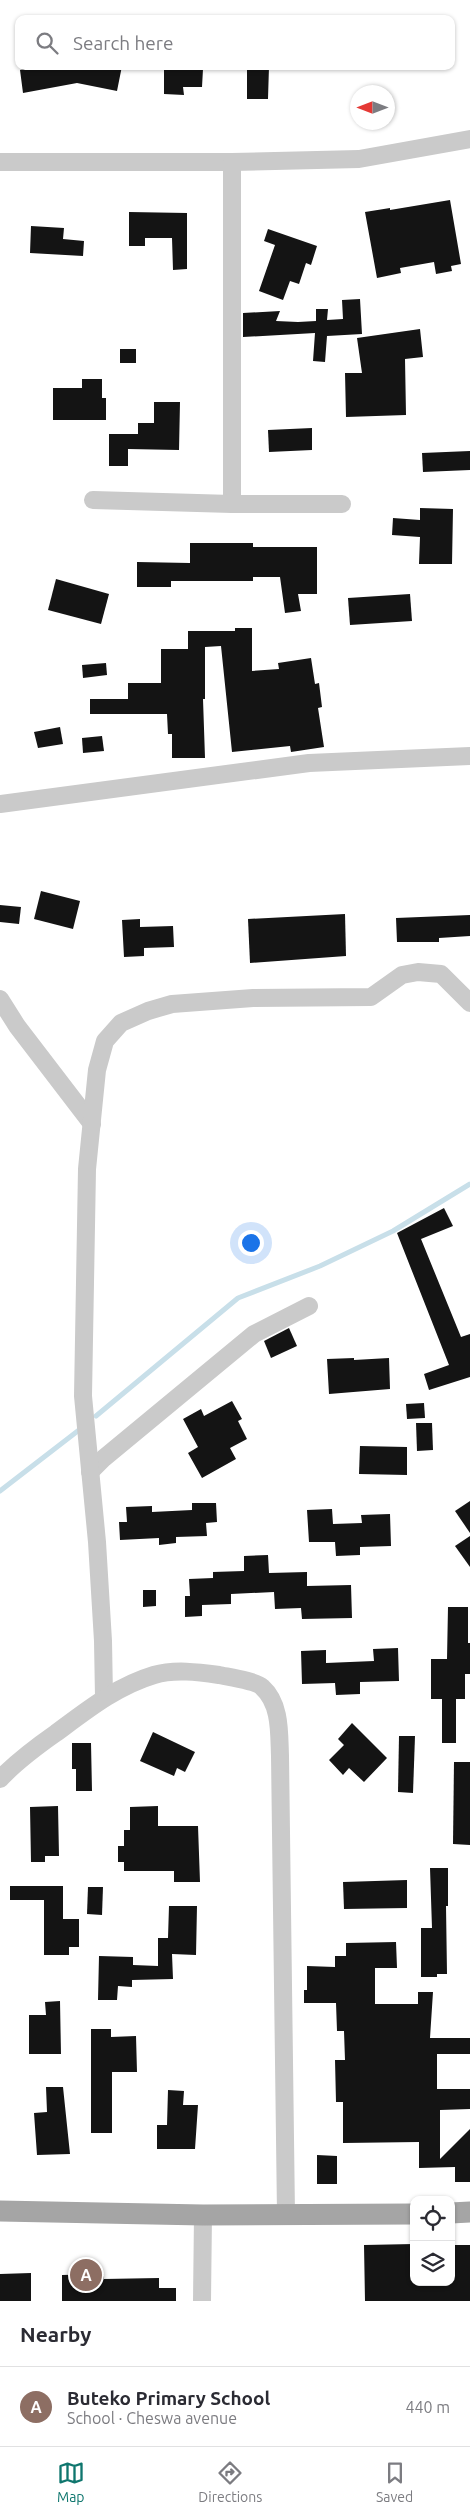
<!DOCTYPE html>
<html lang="en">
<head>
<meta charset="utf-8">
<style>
  :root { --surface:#fff; --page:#f2f2f3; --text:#2b2b33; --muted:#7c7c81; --line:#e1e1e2; --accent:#0f766e }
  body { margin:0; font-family:Ubuntu,sans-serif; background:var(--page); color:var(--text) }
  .controls { position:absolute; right:15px; bottom:15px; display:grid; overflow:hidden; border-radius:10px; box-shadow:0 1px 4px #0004 }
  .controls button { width:45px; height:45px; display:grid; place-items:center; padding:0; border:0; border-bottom:1px solid var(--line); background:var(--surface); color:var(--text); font:25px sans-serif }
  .compass { position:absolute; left:350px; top:85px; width:45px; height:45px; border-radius:50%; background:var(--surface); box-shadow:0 1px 4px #0004; rotate:270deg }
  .you { position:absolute; left:250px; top:1242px; width:18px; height:18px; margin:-12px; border:4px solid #fff; border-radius:50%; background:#1a73e8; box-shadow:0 0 0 8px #1a73e833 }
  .badge { display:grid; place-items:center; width:32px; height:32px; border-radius:50%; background:var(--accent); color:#fff; font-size:16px; font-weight:700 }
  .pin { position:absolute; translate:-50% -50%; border:2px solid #fff; box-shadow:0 1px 5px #0006 }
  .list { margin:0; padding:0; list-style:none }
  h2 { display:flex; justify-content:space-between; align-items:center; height:65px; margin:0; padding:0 20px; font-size:21px }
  h2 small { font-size:16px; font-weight:400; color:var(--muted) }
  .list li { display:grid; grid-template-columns:32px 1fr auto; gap:15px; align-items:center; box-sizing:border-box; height:80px; padding:0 20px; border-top:1px solid var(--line) }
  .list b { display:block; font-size:19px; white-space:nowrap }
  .list p { margin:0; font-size:16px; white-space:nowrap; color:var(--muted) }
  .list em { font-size:16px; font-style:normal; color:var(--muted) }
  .icon { flex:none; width:28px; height:28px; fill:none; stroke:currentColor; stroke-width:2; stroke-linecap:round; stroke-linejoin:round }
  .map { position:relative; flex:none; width:470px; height:2301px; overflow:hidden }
  .search { position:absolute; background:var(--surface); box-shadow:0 1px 4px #0004; left:15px; right:15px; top:15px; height:55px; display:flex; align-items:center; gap:12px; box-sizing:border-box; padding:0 18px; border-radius:10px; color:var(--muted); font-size:19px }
  .sheet { height:145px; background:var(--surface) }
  nav { display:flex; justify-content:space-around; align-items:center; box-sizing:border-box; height:70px; border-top:1px solid var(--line); background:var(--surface); font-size:14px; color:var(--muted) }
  nav a { display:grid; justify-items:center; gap:2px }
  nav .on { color:var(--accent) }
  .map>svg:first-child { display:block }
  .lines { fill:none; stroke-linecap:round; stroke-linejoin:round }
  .stream { stroke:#c8dfe9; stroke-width:5 }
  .building { fill:#141414 }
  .minor { stroke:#cacaca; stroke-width:18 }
  .major { stroke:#a5a5a5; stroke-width:21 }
</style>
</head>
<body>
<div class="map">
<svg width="470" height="2301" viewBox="0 0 470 2301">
  <rect width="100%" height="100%" fill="#fff"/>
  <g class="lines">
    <g class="stream">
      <path d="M96 1416 238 1298 320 1266 393 1231 470 1184"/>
      <path d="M0 1491 79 1430"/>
    </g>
  </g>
  <g class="building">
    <path d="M38 66H122L117 91 77 83 23 93 20 70Z"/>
    <path d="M164 66H191V69H203L202 87H183L184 95 164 94Z"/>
    <path d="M247 66H269L268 99H247Z"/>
    <path d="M450 200 461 264 451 266 452 271 436 274 434 262 400 268 401 273 377 278 365 212 390 208V210Z"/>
    <path d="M129 212 187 213V269L173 270 172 238H145V246H129Z"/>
    <path d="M31 226 64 228 63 239 84 241 83 256 30 253Z"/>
    <path d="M268 229 317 246 311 265 306 263 299 284 290 281 283 300 259 291 275 245 264 241Z"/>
    <path d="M360 299 362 334 327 336 325 362 313 361 315 333 243 337V313L280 311 276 321 298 322 316 321V309H328L327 320 343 319 342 300Z"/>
    <path d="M420 329 423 357 405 359 406 415 346 417 345 373H362L357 338Z"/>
    <rect x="120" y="349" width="16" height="14"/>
    <path d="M82 379H102V398H106V420H53V388H82Z"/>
    <path d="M154 402H180L179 450 128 449V466H109V434H138V423H154Z"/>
    <path d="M312 428V450L269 452 268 430Z"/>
    <path d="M470 451V470L423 472 422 453Z"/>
    <path d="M420 508 453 509 452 564H419L420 537 392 535 393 518 420 520Z"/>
    <path d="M190 543H253V547H317V594H298L301 611 285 613 280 577H253V581H171V587H137V562L190 563Z"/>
    <path d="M56 579 109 594 101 624 48 610Z"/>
    <path d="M410 594 412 621 350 625 348 598Z"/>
    <path d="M235 628H252V671L279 669 278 663 311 658 315 684 319 683 322 707 318 708 324 747 291 752 290 746 232 752 221 646 205 647V699H203L205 758H172V734H168L167 714H90V699H128V683H161V649H188V631H235Z"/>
    <path d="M106 663 107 675 83 678 82 665Z"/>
    <path d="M60 727 63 744 38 748 34 732Z"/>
    <path d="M102 736 104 751 83 753 82 738Z"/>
    <path d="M41 891 80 901 73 929 34 919Z"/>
    <path d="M0 905 21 907 19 924 0 922Z"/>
    <path d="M345 914 346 956 250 963 248 919Z"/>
    <path d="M470 915V936L439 938V942H397L396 918Z"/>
    <path d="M140 919V927L173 926 174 947 144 948V956L124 957 122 920Z"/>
    <path d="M444 1208 453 1226 421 1239 461 1337 470 1334V1377L429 1390 424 1374 449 1365 397 1233Z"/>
    <path d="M289 1328 297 1346 271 1358 264 1341Z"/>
    <path d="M354 1358V1360L389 1358 390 1389 329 1394 327 1359Z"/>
    <path d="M232 1401 242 1419 238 1421 247 1439 230 1448 236 1459 202 1478 188 1453 198 1447 183 1419 201 1409 204 1416Z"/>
    <path d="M424 1403 425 1418 407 1419 406 1404Z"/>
    <path d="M416 1423H432L433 1450 417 1451Z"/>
    <path d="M360 1446 407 1447V1475L359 1474Z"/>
    <path d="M470 1501V1533L455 1511Z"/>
    <path d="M192 1503H216L217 1522 206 1523 207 1536 176 1537V1543L159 1545V1538L120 1540 119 1522H127L126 1507 152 1506V1512L192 1510Z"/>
    <path d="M332 1509 333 1524 362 1523 361 1515 390 1514 391 1546 360 1547V1555L336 1556 335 1542H309L307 1510Z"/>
    <path d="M470 1536V1567L455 1546Z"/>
    <path d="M268 1555 269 1573 307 1572V1586L351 1585 352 1618 302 1619 301 1608 275 1609 274 1592 231 1594V1604L202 1605V1616L185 1617V1596H190L189 1579 213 1578V1572L244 1571V1556Z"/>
    <path d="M143 1590H156V1606L143 1607Z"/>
    <path d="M448 1607H468V1643H470V1674H465V1699H456V1743H442V1699H431V1659H447Z"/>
    <path d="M398 1648 399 1681 360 1682V1694L336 1695 335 1683 302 1684 301 1651 326 1650V1663L374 1661 373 1649Z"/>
    <path d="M352 1723 387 1758 364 1782 349 1768 343 1775 329 1760 344 1745 338 1739Z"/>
    <path d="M153 1732 195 1752 185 1772 177 1768 174 1776 140 1761Z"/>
    <path d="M399 1736H415L413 1793 398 1792Z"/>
    <path d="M72 1743H91L92 1791H76V1769H72Z"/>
    <path d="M454 1762H470V1845L453 1844Z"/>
    <path d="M58 1806 59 1856H45V1862H31L30 1807Z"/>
    <path d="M158 1806V1826H198L200 1882H174V1871H124V1862H118V1846H124V1830H130V1807Z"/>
    <path d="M430 1868H448V1906H446L447 1974H437V1977H421V1928H432Z"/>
    <path d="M407 1880V1908L344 1909 343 1882Z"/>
    <path d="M10 1886H63V1919H79V1947H69V1955H44V1900H10Z"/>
    <path d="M88 1887H103L102 1915 87 1914Z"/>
    <path d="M169 1906H197L196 1955 172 1954 173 1979 132 1980V1987L118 1986 117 2000H98L99 1956 133 1957V1965L158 1966V1938H168Z"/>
    <path d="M396 1942 397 1968H375V2004H418V1992H433L430 2038H470V2054H437V2089H470V2109L440 2110V2159L470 2129V2182H455V2167L419 2168V2142L343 2143V2102H336L335 2060H345L344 2031H337L336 2003H304V1990H307V1966L335 1967V1956H346V1943Z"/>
    <path d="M60 2001 61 2054H29V2015H46L45 2002Z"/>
    <path d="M91 2029H111V2037L136 2036 137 2072H112V2133H91Z"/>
    <path d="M46 2087H63L70 2154 37 2155 34 2113 47 2112Z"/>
    <path d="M168 2090 184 2091 183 2105H198L195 2149H157V2125H167Z"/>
    <path d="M317 2155 337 2156V2184H317Z"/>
    <path d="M414 2244V2282H451V2245H470V2301H365L364 2245Z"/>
    <path d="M31 2273V2301H0V2274Z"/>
    <path d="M104 2274V2279L159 2278V2288H176V2301H62V2275Z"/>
  </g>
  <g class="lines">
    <g class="minor">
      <path d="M0 162H232L359 159 470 139"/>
      <path d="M232 162V504"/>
      <path d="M93 500 232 504H342"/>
      <path d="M0 804 309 763 470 756"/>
      <path d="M0 999 17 1026 92 1124"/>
      <path d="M90 1472 104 1458 254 1334 309 1306"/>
      <path d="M104 1697 103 1641 97 1542 83 1396 87 1169 97 1070 105 1041 121 1023 148 1011 172 1004 253 998 371 997 402 975 418 972 441 974 470 1003"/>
      <path d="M0 1779C17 1761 36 1747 56 1733 87 1710 117 1686 154 1675 174 1669 198 1672 219 1675 228 1677 256 1681 262 1687 281 1704 279 1733 280 1756L286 2214"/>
      <path d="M202 2301 203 2215"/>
    </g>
    <g class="major">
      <path d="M0 2211 203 2215 414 2214"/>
      <path d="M451 2213 470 2212"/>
    </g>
  </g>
</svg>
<div class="controls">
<button><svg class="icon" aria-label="locate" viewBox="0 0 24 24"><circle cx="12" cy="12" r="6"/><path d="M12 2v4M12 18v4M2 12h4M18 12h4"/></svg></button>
<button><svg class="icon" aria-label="layers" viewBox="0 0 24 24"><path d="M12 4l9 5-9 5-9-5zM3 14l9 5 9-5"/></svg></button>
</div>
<svg class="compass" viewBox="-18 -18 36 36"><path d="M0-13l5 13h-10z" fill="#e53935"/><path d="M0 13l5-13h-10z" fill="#7c7c81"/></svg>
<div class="you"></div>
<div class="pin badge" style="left:86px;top:2275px;background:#8d6e63">A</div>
<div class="search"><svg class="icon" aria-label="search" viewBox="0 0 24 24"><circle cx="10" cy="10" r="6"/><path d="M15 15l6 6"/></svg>Search here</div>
</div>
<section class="sheet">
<h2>Nearby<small></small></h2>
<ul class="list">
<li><span class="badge" style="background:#8d6e63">A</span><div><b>Buteko Primary School</b><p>School · Cheswa avenue</p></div><em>440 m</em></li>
</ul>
</section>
<nav>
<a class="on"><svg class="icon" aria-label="map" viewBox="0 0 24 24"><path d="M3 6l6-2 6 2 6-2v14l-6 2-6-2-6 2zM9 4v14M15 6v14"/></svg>Map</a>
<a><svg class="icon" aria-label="directions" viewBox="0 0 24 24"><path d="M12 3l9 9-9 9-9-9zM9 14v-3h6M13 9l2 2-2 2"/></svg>Directions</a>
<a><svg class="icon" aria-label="saved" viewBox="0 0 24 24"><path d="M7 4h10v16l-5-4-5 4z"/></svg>Saved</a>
</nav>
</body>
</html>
